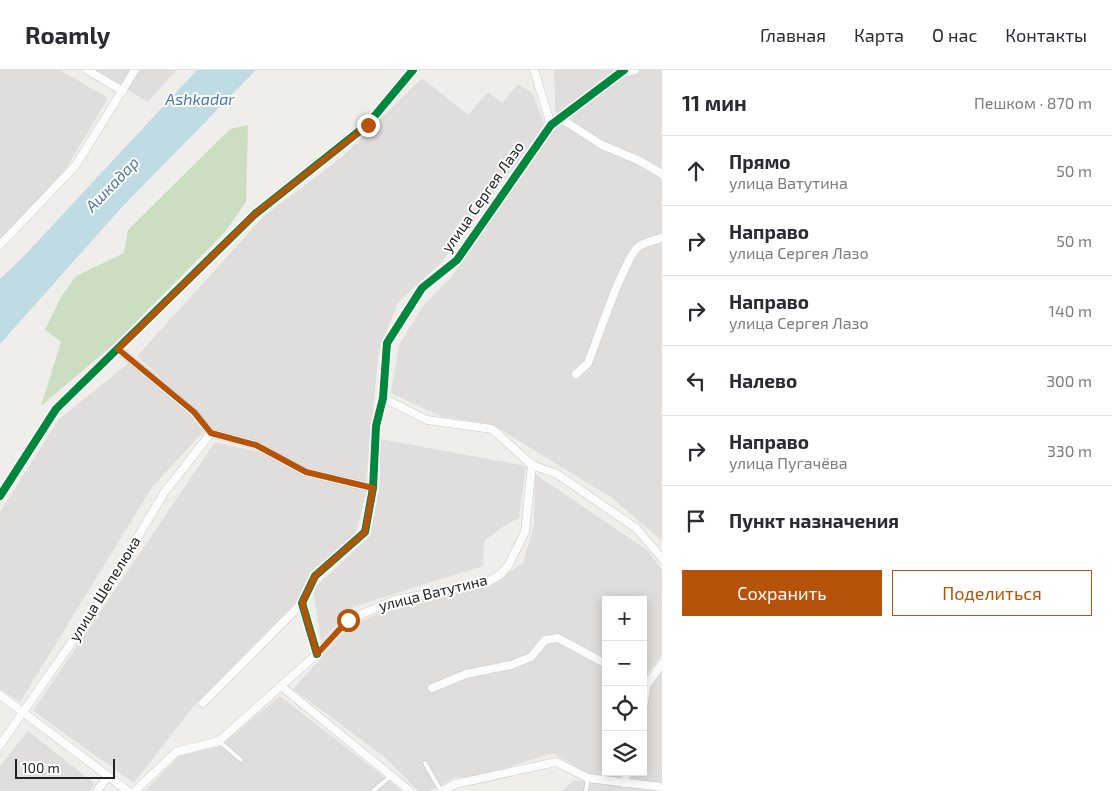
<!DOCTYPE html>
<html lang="ru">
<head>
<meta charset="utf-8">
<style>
  :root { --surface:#fff; --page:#f2f2f3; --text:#2b2b33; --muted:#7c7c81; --line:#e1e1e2; --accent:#b45309 }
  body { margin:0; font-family:"Exo 2",sans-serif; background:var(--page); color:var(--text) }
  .controls { position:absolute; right:15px; bottom:15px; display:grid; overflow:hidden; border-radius:0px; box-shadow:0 2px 12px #0003 }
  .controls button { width:45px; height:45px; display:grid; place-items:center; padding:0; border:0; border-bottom:1px solid var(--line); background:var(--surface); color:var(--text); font:25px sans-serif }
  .scale { position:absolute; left:15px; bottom:12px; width:100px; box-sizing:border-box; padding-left:5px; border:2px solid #222; border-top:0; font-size:14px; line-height:18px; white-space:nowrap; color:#222; -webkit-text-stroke:4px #fff; paint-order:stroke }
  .stop { position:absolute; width:15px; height:15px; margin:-11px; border:4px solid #b45309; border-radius:50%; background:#fff }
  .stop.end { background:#b45309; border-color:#fff; box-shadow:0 1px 5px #0008 }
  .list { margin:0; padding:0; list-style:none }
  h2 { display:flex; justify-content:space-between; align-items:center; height:65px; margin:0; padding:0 20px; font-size:21px }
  h2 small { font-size:16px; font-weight:400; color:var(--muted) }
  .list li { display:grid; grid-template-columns:32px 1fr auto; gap:15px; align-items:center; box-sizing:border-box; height:70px; padding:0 20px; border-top:1px solid var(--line) }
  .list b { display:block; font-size:19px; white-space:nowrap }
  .list p { margin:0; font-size:16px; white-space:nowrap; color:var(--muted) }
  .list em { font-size:16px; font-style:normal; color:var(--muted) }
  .actions { display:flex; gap:10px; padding:15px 20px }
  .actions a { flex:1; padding:11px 0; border:1px solid var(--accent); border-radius:0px; text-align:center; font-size:18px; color:var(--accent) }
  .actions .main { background:var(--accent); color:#fff }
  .icon { flex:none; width:28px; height:28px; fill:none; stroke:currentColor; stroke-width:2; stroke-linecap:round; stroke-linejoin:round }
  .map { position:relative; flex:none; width:662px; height:721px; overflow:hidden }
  header { display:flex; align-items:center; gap:30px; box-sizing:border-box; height:70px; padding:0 25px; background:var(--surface); border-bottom:1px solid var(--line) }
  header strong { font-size:24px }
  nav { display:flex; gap:28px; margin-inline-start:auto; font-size:18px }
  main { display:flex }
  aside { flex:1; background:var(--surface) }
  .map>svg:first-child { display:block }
  .residential { fill:#dfdedc }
  .forest { fill:#cbdec1 }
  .water { fill:#bfdbe3 }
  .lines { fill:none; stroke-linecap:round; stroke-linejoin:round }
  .lane-casing { stroke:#c9c8c7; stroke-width:5.5 }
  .street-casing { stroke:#c9c8c7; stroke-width:9 }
  .lane { stroke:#fdfcfc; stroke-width:4 }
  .street { stroke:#fdfcfc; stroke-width:8 }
  .cycleway-casing { stroke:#fff; stroke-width:11 }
  .cycleway { stroke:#00873e; stroke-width:8 }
  .route { stroke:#b45309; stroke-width:6 }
  .labels { text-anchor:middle; stroke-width:4; stroke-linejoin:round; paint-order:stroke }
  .street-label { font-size:15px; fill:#222; stroke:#fff }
  .water-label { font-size:16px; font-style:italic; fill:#4a7aab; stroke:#fff }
</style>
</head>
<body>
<header>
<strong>Roamly</strong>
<nav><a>Главная</a><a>Карта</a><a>О нас</a><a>Контакты</a></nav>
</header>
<main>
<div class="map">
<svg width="662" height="721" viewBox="0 0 662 721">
  <rect width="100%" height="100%" fill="#f0eeeb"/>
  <g class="residential">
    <path d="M0 0H60L108 28 58 112 0 173Z"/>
    <path d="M94 0H176L148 32Z"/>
    <path d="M554 0H662V471L611 427 491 354 443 347 391 323 399 275 423 236 452 206 556 54Z"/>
    <path d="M422 8 468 45 488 22 502 33 518 14 533 24 545 56 440 194 399 231 379 280 366 412 306 397 253 370 212 360 193 338 137 286 264 146 342 87Z"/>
    <path d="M130 292 190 345 203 362 152 417 20 632 0 619V442L59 349Z"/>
    <path d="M380 369 526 396 519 448 504 456 484 471 483 496 355 536 321 571 313 519 369 467 380 416Z"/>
    <path d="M215 372 259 382 305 407 367 420 356 463 308 511 296 532 192 638 134 713 33 641Z"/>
    <path d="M535 404 647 480 662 500V585L644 608 643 613V530H606V702H621L619 709 591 706 553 683 476 707H456L429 721H418L386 688 293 619 351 555 415 529 486 518 523 493 534 455Z"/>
    <path d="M662 601V715L630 712 633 702H643V666L650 617Z"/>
    <path d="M280 626 402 721H145L179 686 220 676Z"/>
    <path d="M28 661 95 714 89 721H0V696Z"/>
    <path d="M574 710 662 721H562Z"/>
  </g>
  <path class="forest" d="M248 55 246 132 225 162 113 275 41 336 61 272 45 260 61 227 76 206 124 183 128 160 230 59Z"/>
  <path class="water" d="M197 0H256L121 138 0 274V209L25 185Z"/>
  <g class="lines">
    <g class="lane-casing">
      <g id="lane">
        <path d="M219 671 241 690"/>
        <path d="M425 693 441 721"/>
        <path d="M373 721 391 706"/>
        <path d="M586 721 588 708"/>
      </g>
    </g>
    <g class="street-casing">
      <g id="street">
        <path d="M87 0 123 21"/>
        <path d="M534 0 551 55"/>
        <path d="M622 3 635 0"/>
        <path d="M560 48 602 75 640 91 662 104"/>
        <path d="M0 175 76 95 135 0"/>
        <path d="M118 279 193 342 211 363 256 375 305 402 373 418"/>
        <path d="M576 304 588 293C597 270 623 192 637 178 643 172 654 170 662 168"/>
        <path d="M383 328 427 350 492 359 532 395 557 404 636 458 662 488"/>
        <path d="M0 426 56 339 255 144 367 55 413 0"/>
        <path d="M317 584 302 533 315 506 365 462 373 418 376 356 383 328 387 273 422 218 457 190 551 55 624 0"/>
        <path d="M281 616 410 721"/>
        <path d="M432 618 466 604 511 595 531 587 545 570 558 568 606 594"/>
        <path d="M0 625 128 721"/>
        <path d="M203 633 302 533"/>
        <path d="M643 638 647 614 662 594"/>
        <path d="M0 675 95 539 164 423 211 363"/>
        <path d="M624 713 627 702"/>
        <path d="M97 721 108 706"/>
        <path d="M135 721 176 682 219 671 317 584 348 550 395 530 486 513 501 504 508 496 525 462 532 395"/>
        <path d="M442 721 455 714 556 692 588 708 662 717"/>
      </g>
    </g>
    <use href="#lane" class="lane"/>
    <use href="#street" class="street"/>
    <g class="cycleway-casing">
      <g id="cycleway">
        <path d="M0 426 56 339 255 144 367 55 413 0"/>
        <path d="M317 584 302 533 315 506 365 462 373 418 376 356 383 328 387 273 422 218 457 190 551 55 624 0"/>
      </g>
    </g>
    <use href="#cycleway" class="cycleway"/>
  </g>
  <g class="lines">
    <path class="route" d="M348 550 317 584 302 533 315 506 365 462 373 418 306 402 256 375 211 363 194 342 118 279 255 144 368 55"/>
  </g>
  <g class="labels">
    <g class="street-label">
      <text transform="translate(483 127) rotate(-55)" y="5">улица Сергея Лазо</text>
      <text transform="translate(105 519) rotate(-58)" y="5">улица Шепелюка</text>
      <text transform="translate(433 523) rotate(-14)" y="5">улица Ватутина</text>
    </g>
    <g class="water-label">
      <text x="200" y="35">Ashkadar</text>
      <text transform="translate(112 114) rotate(-46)" y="6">Ашкадар</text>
    </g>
  </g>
</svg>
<div class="controls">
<button>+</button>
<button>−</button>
<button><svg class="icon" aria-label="locate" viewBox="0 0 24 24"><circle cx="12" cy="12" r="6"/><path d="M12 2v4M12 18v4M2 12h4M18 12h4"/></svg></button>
<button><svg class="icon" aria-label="layers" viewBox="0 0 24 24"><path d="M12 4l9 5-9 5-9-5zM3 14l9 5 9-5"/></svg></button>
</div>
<div class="scale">100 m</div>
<div class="stop" style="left:348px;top:550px"></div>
<div class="stop end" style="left:368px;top:55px"></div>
</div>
<aside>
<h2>11 мин<small>Пешком · 870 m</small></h2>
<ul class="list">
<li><svg class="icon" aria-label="ahead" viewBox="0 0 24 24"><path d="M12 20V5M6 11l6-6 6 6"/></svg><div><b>Прямо</b><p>улица Ватутина</p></div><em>50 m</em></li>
<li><svg class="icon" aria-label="right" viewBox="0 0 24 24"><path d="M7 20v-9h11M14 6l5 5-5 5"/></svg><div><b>Направо</b><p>улица Сергея Лазо</p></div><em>50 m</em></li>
<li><svg class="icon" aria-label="right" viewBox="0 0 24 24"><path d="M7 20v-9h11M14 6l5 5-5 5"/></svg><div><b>Направо</b><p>улица Сергея Лазо</p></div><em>140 m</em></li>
<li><svg class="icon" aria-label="left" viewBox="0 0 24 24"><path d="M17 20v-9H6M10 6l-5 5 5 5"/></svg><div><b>Налево</b></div><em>300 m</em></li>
<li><svg class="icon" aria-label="right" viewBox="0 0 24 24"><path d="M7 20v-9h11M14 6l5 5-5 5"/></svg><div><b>Направо</b><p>улица Пугачёва</p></div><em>330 m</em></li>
<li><svg class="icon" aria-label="arrive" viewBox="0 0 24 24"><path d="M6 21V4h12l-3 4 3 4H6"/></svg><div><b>Пункт назначения</b></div></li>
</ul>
<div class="actions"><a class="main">Сохранить</a><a>Поделиться</a></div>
</aside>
</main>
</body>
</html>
